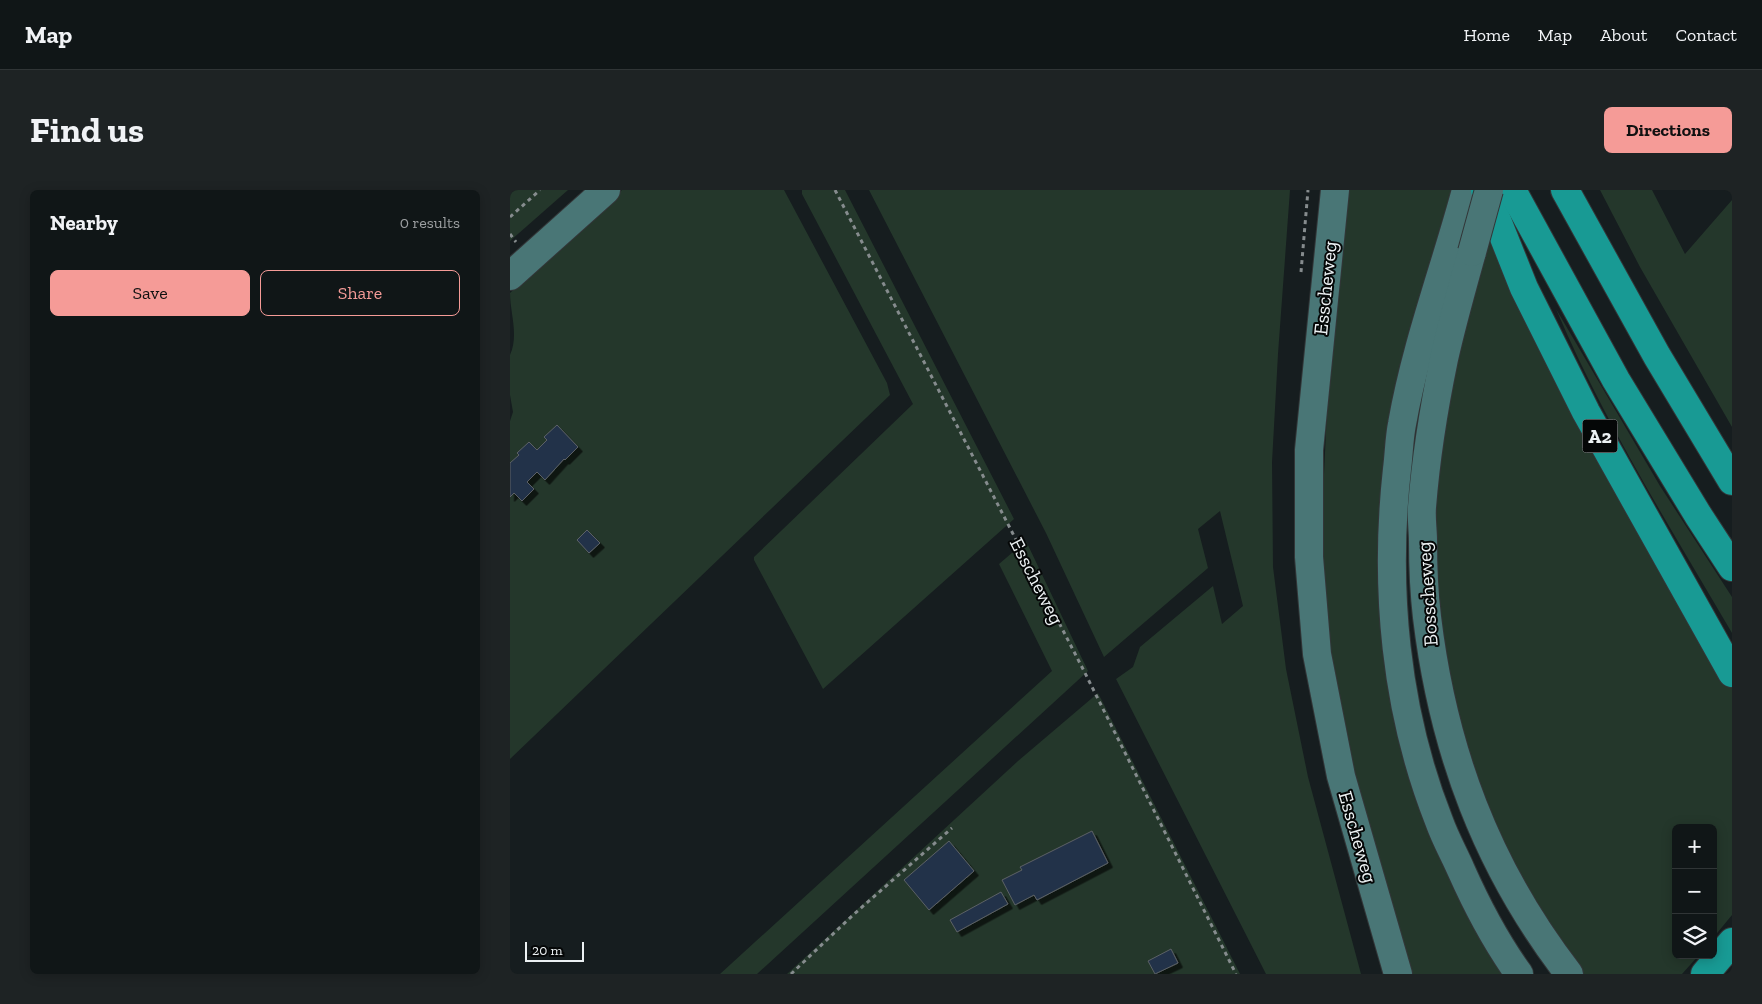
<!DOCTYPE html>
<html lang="en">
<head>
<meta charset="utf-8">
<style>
  :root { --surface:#101617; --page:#1e2324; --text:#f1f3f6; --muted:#9c9fa1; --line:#303536; --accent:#f59b97 }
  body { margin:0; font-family:"Zilla Slab",serif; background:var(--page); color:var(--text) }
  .controls { position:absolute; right:15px; bottom:15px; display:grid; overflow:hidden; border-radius:8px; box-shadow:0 2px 12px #0003 }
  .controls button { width:45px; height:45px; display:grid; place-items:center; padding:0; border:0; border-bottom:1px solid var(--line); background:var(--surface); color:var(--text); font:25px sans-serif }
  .scale { position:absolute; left:15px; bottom:12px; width:59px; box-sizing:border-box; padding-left:5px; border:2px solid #ecf1f3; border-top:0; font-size:14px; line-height:18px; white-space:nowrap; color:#ecf1f3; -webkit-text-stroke:4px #050707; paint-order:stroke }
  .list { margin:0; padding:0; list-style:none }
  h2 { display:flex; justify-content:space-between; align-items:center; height:65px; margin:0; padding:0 20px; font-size:21px }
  h2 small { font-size:16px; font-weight:400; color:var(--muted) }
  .actions { display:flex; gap:10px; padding:15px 20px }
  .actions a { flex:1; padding:11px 0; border:1px solid var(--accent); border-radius:8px; text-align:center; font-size:18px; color:var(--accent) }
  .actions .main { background:var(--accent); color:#111 }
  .icon { flex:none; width:28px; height:28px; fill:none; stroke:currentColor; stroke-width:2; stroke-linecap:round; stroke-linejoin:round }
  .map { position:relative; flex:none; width:1222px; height:784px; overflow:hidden; border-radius:8px }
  header { display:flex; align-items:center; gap:30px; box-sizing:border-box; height:70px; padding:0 25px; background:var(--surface); border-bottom:1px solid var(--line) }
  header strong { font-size:24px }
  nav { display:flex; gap:28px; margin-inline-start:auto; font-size:18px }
  .intro { display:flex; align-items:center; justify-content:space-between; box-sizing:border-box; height:120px; padding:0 30px }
  h1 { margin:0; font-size:35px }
  .button { padding:12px 22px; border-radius:8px; background:var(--accent); color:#111; font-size:18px; font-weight:700 }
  main { display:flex; gap:30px; padding:0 30px }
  aside { flex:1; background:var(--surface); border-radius:8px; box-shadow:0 2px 12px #0003 }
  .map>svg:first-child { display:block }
  .green { fill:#24372b }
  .building { fill:#223348; stroke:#5c6166; filter:url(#shadow) }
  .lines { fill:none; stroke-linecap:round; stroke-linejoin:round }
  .secondary-casing { stroke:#323638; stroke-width:30 }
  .highway-casing { stroke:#323638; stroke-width:30 }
  .path { stroke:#868c8e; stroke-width:3; stroke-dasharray:4 4; stroke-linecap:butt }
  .secondary { stroke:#497676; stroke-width:28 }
  .highway { stroke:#189a94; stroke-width:28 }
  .secondary-bridge-casing { stroke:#323638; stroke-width:30; stroke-linecap:butt }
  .secondary-bridge { stroke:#497676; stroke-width:28 }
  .labels { text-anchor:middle; stroke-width:4; stroke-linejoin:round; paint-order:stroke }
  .shield { fill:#050707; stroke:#a7abac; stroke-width:1 }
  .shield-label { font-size:19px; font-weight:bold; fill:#ecf1f3 }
  .street-label { font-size:20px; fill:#ecf1f3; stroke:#050707 }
</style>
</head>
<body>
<header>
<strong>Map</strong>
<nav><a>Home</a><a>Map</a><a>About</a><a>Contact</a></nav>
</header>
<div class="intro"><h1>Find us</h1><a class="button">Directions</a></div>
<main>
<aside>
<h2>Nearby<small>0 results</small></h2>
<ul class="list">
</ul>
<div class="actions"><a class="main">Save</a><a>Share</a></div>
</aside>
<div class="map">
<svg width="1222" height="784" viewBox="0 0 1222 784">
  <defs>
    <filter id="shadow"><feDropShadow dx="4.5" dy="4.5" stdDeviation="0" flood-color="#0009"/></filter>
  </defs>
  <rect width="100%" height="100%" fill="#161d1f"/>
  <g class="green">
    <path d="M0 0H58L0 51Z"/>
    <path d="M112 0H274L377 193 380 205 0 569V231L3 222 0 205V165C9 145 0 123 0 103Z"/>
    <path d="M292 0H335L504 329 313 499 244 370V367L403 214 292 4Z"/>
    <path d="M359 0H780L768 164 762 272 763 377 776 479 798 587 851 784H756L606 489 623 477 630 457 703 396 712 434 733 416 710 321 688 339 698 378 594 467 536 343Z"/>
    <path d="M832 0H945L893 195 880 462 996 784H898L838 572 817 457 810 369 822 114Z"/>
    <path d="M1090 0H1142L1175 64 1222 10V237L1130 77Z"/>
    <path d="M978 34 1222 488V725L1203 748V638H1166V765H1189L1172 784H1073L1043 745 978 630 929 463 924 266Z"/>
    <path d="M1046 119 1150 296 1222 407V443C1160 337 1094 232 1046 119Z"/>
    <path d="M516 351 578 481 247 784H210L542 481 489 374Z"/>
    <path d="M588 503 730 784H277L508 571Z"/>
  </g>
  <g class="building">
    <path d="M47 235 68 257 55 270 54 269 35 290 27 282 17 292 24 299 12 311 4 303 0 307V273L9 265 7 263 19 252 27 260 37 250 34 247Z"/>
    <path d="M77 340 90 353 79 363 67 350Z"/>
    <path d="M582 641 598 673 527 710 524 705 505 715 492 690 512 680 510 677Z"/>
    <path d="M439 651 464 681 419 720 394 690Z"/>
    <path d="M491 702 498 714 447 742 440 730Z"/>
    <path d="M661 759 668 773 645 784 638 771Z"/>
  </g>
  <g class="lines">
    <g class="secondary-casing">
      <g id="secondary">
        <path d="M825 0 799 260V367L807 464 831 586 888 784"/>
        <path d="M956 0C935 78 906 154 892 234 889 249 889 264 887 279 874 397 885 520 929 631 935 648 944 664 951 680 967 716 986 752 1009 784"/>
        <path d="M962 62C952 98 942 133 934 169 924 217 916 267 912 317 911 328 913 340 913 351 913 377 914 402 917 427 933 560 977 678 1059 784"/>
        <path d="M0 86 96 0"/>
      </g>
    </g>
    <g class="highway-casing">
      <g id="highway">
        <path d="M975 0 1014 98 1076 222 1222 483"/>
        <path d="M1002 0 1106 190 1188 325 1222 377"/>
        <path d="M1055 0 1147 166 1222 291"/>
        <path d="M1195 784 1222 752"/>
      </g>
    </g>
    <g class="path">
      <path d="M325 0 574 481 726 784"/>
      <path d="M0 27 30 0"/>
      <path d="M0 44 6 52"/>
      <path d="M791 82 798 0"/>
      <path d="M281 784 343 725 442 638"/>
    </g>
    <use href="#secondary" class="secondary"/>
    <use href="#highway" class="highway"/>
    <g class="secondary-bridge-casing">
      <path id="secondary-bridge" d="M962 62 979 0"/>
    </g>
    <use href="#secondary-bridge" class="secondary-bridge"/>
  </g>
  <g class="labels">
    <rect class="shield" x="1072.5" y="229.5" width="35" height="33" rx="4"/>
    <g class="shield-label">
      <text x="1090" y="253">A2</text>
    </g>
    <g class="street-label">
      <text transform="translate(815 98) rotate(-84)" y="7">Esscheweg</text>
      <text transform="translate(527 391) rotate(63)" y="7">Esscheweg</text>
      <text transform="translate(917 404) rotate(-94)" y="7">Bosscheweg</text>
      <text transform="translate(848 647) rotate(74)" y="7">Esscheweg</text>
    </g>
  </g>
</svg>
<div class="controls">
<button>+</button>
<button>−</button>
<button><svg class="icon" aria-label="layers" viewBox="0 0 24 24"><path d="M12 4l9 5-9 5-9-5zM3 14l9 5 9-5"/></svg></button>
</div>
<div class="scale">20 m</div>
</div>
</main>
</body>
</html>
